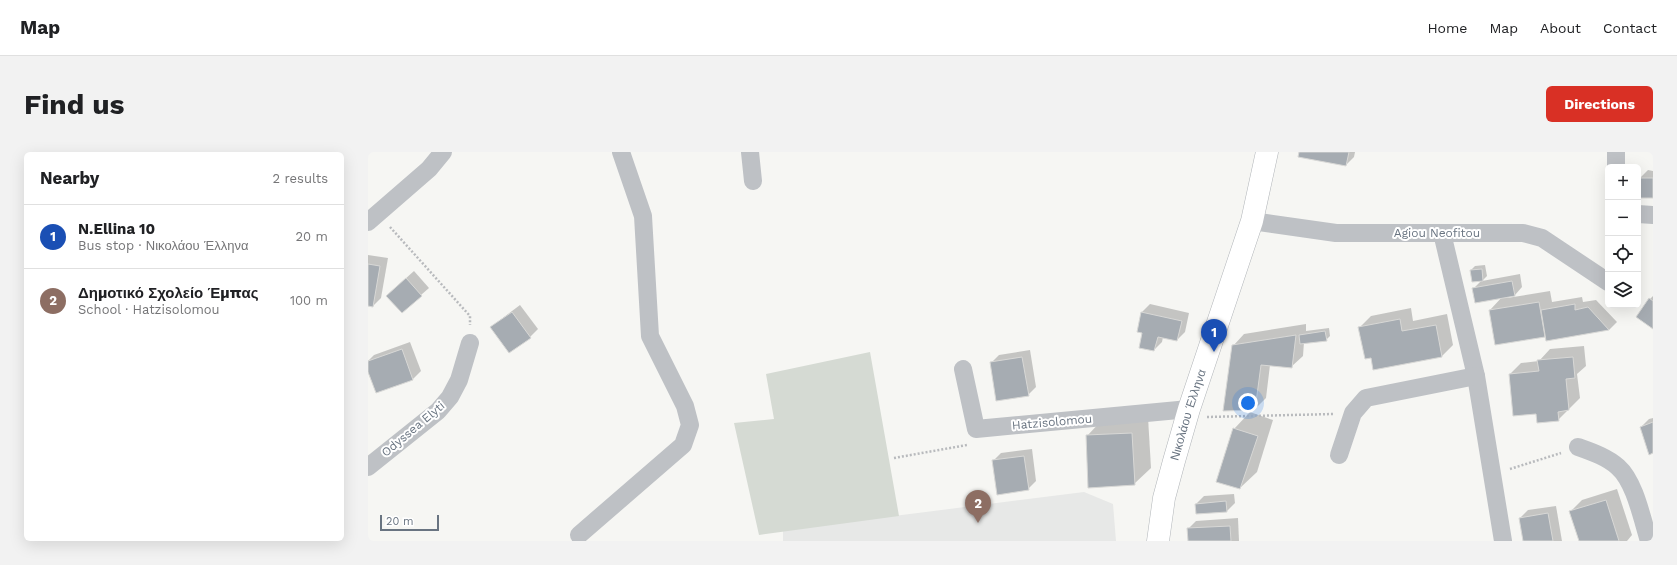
<!DOCTYPE html>
<html lang="en">
<head>
<meta charset="utf-8">
<style>
  :root { --surface:#fff; --page:#f2f2f2; --text:#202124; --muted:#757577; --line:#e0e0e0; --accent:#d93025 }
  body { margin:0; font-family:"Work Sans",sans-serif; background:var(--page); color:var(--text) }
  .controls { position:absolute; right:12px; top:12px; display:grid; overflow:hidden; border-radius:6px; box-shadow:0 4px 16px #0002 }
  .controls button { width:36px; height:36px; display:grid; place-items:center; padding:0; border:0; border-bottom:1px solid var(--line); background:var(--surface); color:var(--text); font:20px sans-serif }
  .scale { position:absolute; left:12px; bottom:10px; width:59px; box-sizing:border-box; padding-left:4px; border:2px solid #697481; border-top:0; font-size:11px; line-height:14px; white-space:nowrap; color:#697481; -webkit-text-stroke:3px #fff; paint-order:stroke }
  .you { position:absolute; left:880px; top:251px; width:14px; height:14px; margin:-10px; border:3px solid #fff; border-radius:50%; background:#1a73e8; box-shadow:0 0 0 6px #1a73e833 }
  .badge { display:grid; place-items:center; width:26px; height:26px; border-radius:50%; background:var(--accent); color:#fff; font-size:13px; font-weight:700 }
  .pin { position:absolute; translate:-50% -33px; filter:drop-shadow(0 1px 2px #0008) }
  .pin::after { content:''; position:absolute; top:21px; width:14px; height:12px; background:inherit; clip-path:polygon(0 0,100% 0,50% 100%) }
  .list { margin:0; padding:0; list-style:none }
  h2 { display:flex; justify-content:space-between; align-items:center; height:52px; margin:0; padding:0 16px; font-size:17px }
  h2 small { font-size:13px; font-weight:400; color:var(--muted) }
  .list li { display:grid; grid-template-columns:26px 1fr auto; gap:12px; align-items:center; box-sizing:border-box; height:64px; padding:0 16px; border-top:1px solid var(--line) }
  .list b { display:block; font-size:15px; white-space:nowrap }
  .list p { margin:0; font-size:13px; white-space:nowrap; color:var(--muted) }
  .list em { font-size:13px; font-style:normal; color:var(--muted) }
  .icon { flex:none; width:22px; height:22px; fill:none; stroke:currentColor; stroke-width:2; stroke-linecap:round; stroke-linejoin:round }
  .map { position:relative; flex:none; width:1285px; height:389px; overflow:hidden; border-radius:6px }
  header { display:flex; align-items:center; gap:24px; box-sizing:border-box; height:56px; padding:0 20px; background:var(--surface); border-bottom:1px solid var(--line) }
  header strong { font-size:19px }
  nav { display:flex; gap:22px; margin-inline-start:auto; font-size:14px }
  .intro { display:flex; align-items:center; justify-content:space-between; box-sizing:border-box; height:96px; padding:0 24px }
  h1 { margin:0; font-size:28px }
  .button { padding:10px 18px; border-radius:6px; background:var(--accent); color:#fff; font-size:14px; font-weight:700 }
  main { display:flex; gap:24px; padding:0 24px }
  aside { flex:1; background:var(--surface); border-radius:6px; box-shadow:0 4px 16px #0002 }
  .map>svg:first-child { display:block }
  .built { fill:#e7e8e7 }
  .green { fill:#d5dad3 }
  .shadow { fill:#0003 }
  .building { fill:#a6acb2; stroke:#d8d8d6 }
  .lines { fill:none; stroke-linecap:round; stroke-linejoin:round }
  .secondary-casing { stroke:#b1b5b9; stroke-width:23 }
  .path { stroke:#b8babd; stroke-width:2.5; stroke-dasharray:2 2; stroke-linecap:butt }
  .street { stroke:#bec1c5; stroke-width:18 }
  .secondary { stroke:#fff; stroke-width:22 }
  .labels { text-anchor:middle; stroke-width:4; stroke-linejoin:round; paint-order:stroke }
  .street-label { font-size:12px; fill:#697481; stroke:#fff }
</style>
</head>
<body>
<header>
<strong>Map</strong>
<nav><a>Home</a><a>Map</a><a>About</a><a>Contact</a></nav>
</header>
<div class="intro"><h1>Find us</h1><a class="button">Directions</a></div>
<main>
<aside>
<h2>Nearby<small>2 results</small></h2>
<ul class="list">
<li><span class="badge" style="background:#1a4fb4">1</span><div><b>N.Ellina 10</b><p>Bus stop · Νικολάου Έλληνα</p></div><em>20 m</em></li>
<li><span class="badge" style="background:#8d6e63">2</span><div><b>Δημοτικό Σχολείο Έμπας</b><p>School · Hatzisolomou</p></div><em>100 m</em></li>
</ul>
</aside>
<div class="map">
<svg width="1285" height="389" viewBox="0 0 1285 389">
  <rect width="100%" height="100%" fill="#f6f6f3"/>
  <path class="built" d="M716 340 745 352 748 389H415V378Z"/>
  <path class="green" d="M502 200 531 364 391 383 366 271 406 267 398 222Z"/>
  <g class="shadow">
    <path d="M932 0H987L986 5 978 13Z"/>
    <path d="M1280 18 1285 19V45L1272 26Z"/>
    <path d="M0 103 20 106 13 146 5 154 0 153Z"/>
    <path d="M1117 113 1119 124 1114 129 1152 122 1154 135 1147 143 1138 144 1139 146 1182 139 1184 150 1214 145 1215 150 1228 148 1249 170 1241 178 1178 187V184L1128 192 1122 158 1135 144 1105 137 1114 128 1103 118 1107 114Z"/>
    <path d="M46 119 61 136 53 143 27 136Z"/>
    <path d="M1285 144V176L1282 147Z"/>
    <path d="M782 152 821 161 817 180 809 188 795 185 794 190 786 198 776 180 770 179 774 160Z"/>
    <path d="M152 153 170 177 162 185 123 175Z"/>
    <path d="M1043 156 1045 169 1079 162 1085 193 1074 204 1004 205 992 175 1003 164Z"/>
    <path d="M938 172V179L961 176 962 184 958 188 936 190 935 204 923 215 902 213 898 246 887 257 865 194 876 182Z"/>
    <path d="M42 190 53 219 45 227 8 240 0 217V209L6 203Z"/>
    <path d="M1216 194 1218 214 1209 222 1212 246 1190 268 1169 261 1142 222 1153 211 1171 209 1182 197Z"/>
    <path d="M662 198 668 235 660 243 623 211 631 203Z"/>
    <path d="M882 260 905 268 889 320 872 336 866 277Z"/>
    <path d="M780 265 783 316 766 332 719 284 735 267Z"/>
    <path d="M1285 266V300L1273 275 1281 267Z"/>
    <path d="M664 297 668 329 660 337 625 309 633 301Z"/>
    <path d="M1249 337 1264 383 1259 389H1212L1203 359 1214 348Z"/>
    <path d="M866 342 867 351 859 359 828 352 836 344Z"/>
    <path d="M1188 354 1194 389H1156L1152 366 1160 358Z"/>
    <path d="M870 366 871 389H821L820 377 828 369Z"/>
  </g>
  <g class="building">
    <path d="M931 0H981L978 14 930 5Z"/>
    <rect x="1271" y="26" width="14" height="20"/>
    <path d="M0 112 12 114 5 155 0 154Z"/>
    <path d="M1114 117 1115 129 1104 130 1102 118Z"/>
    <path d="M38 126 54 144 34 161 18 144Z"/>
    <path d="M1144 129 1147 144 1107 151 1104 136Z"/>
    <path d="M1281 146 1285 149V177L1268 165Z"/>
    <path d="M1171 150 1177 185 1127 193 1121 158Z"/>
    <path d="M1207 152V158L1220 155 1241 178 1178 189 1173 158Z"/>
    <path d="M144 160 163 186 141 201 122 175Z"/>
    <path d="M773 160 814 169 809 189 790 185 786 199 771 196 774 181 769 180Z"/>
    <path d="M1032 167 1034 179 1068 173 1074 205 1005 218 1003 206 997 207 990 175Z"/>
    <path d="M957 179 959 189 932 192 931 183Z"/>
    <path d="M928 183 924 216 893 213 887 258 855 259 864 193Z"/>
    <path d="M34 197 45 228 8 241 0 220V209Z"/>
    <path d="M654 205 661 244 628 249 622 210Z"/>
    <path d="M1205 205 1207 226 1198 227 1201 258 1190 260 1191 269 1169 271 1168 262 1145 264 1141 222 1171 219 1169 208Z"/>
    <path d="M1285 270V301L1281 303 1272 275Z"/>
    <path d="M865 276 890 284 872 337 848 330Z"/>
    <path d="M764 281 767 333 720 336 718 283Z"/>
    <path d="M656 304 661 338 629 343 624 308Z"/>
    <path d="M1238 348 1251 389H1211L1201 359Z"/>
    <path d="M858 349 859 360 828 362 827 352Z"/>
    <path d="M1180 361 1185 389H1155L1151 366Z"/>
    <path d="M862 374 863 389H820L819 376Z"/>
  </g>
  <g class="lines">
    <g class="secondary-casing">
      <g id="secondary">
        <path id="s1" d="M790 389 796 346 806 309 821 257 884 69 899 0"/>
      </g>
    </g>
    <g class="path">
      <path d="M22 75 102 164V173"/>
      <path d="M839 265 966 262"/>
      <path d="M526 306 599 293"/>
      <path d="M1142 317 1193 301"/>
    </g>
    <g class="street">
      <path d="M382 0 385 29"/>
      <path d="M1248 0V15"/>
      <path d="M1270 62 1285 63"/>
      <path d="M884 69 968 81H1155L1174 86 1240 130"/>
      <path d="M0 70 61 17 75 0"/>
      <path d="M1074 81 1108 224 1135 389"/>
      <path d="M595 217 608 277 821 257"/>
      <path d="M1210 295C1224 300 1239 305 1250 315 1267 330 1274 367 1281 389"/>
      <path d="M971 303 985 261 998 246 1108 224"/>
      <path d="M0 315 70 259 82 245 91 228 102 191"/>
      <path d="M211 383 315 293 322 273 317 254 282 184 275 64 253 0"/>
    </g>
    <use href="#secondary" class="secondary"/>
  </g>
  <g class="labels">
    <g class="street-label">
      <text x="1069" y="85">Agiou Neofitou</text>
      <text dy="4" stroke="none"><textPath href="#s1" startOffset="130">Νικολάου Έλληνα</textPath></text>
      <text transform="translate(684 270) rotate(-5)" y="4">Hatzisolomou</text>
      <text transform="translate(45 277) rotate(-40)" y="4">Odyssea Elyti</text>
    </g>
  </g>
</svg>
<div class="controls">
<button>+</button>
<button>−</button>
<button><svg class="icon" aria-label="locate" viewBox="0 0 24 24"><circle cx="12" cy="12" r="6"/><path d="M12 2v4M12 18v4M2 12h4M18 12h4"/></svg></button>
<button><svg class="icon" aria-label="layers" viewBox="0 0 24 24"><path d="M12 4l9 5-9 5-9-5zM3 14l9 5 9-5"/></svg></button>
</div>
<div class="scale">20 m</div>
<div class="you"></div>
<div class="pin badge" style="left:846px;top:200px;background:#1a4fb4">1</div>
<div class="pin badge" style="left:610px;top:371px;background:#8d6e63">2</div>
</div>
</main>
</body>
</html>
